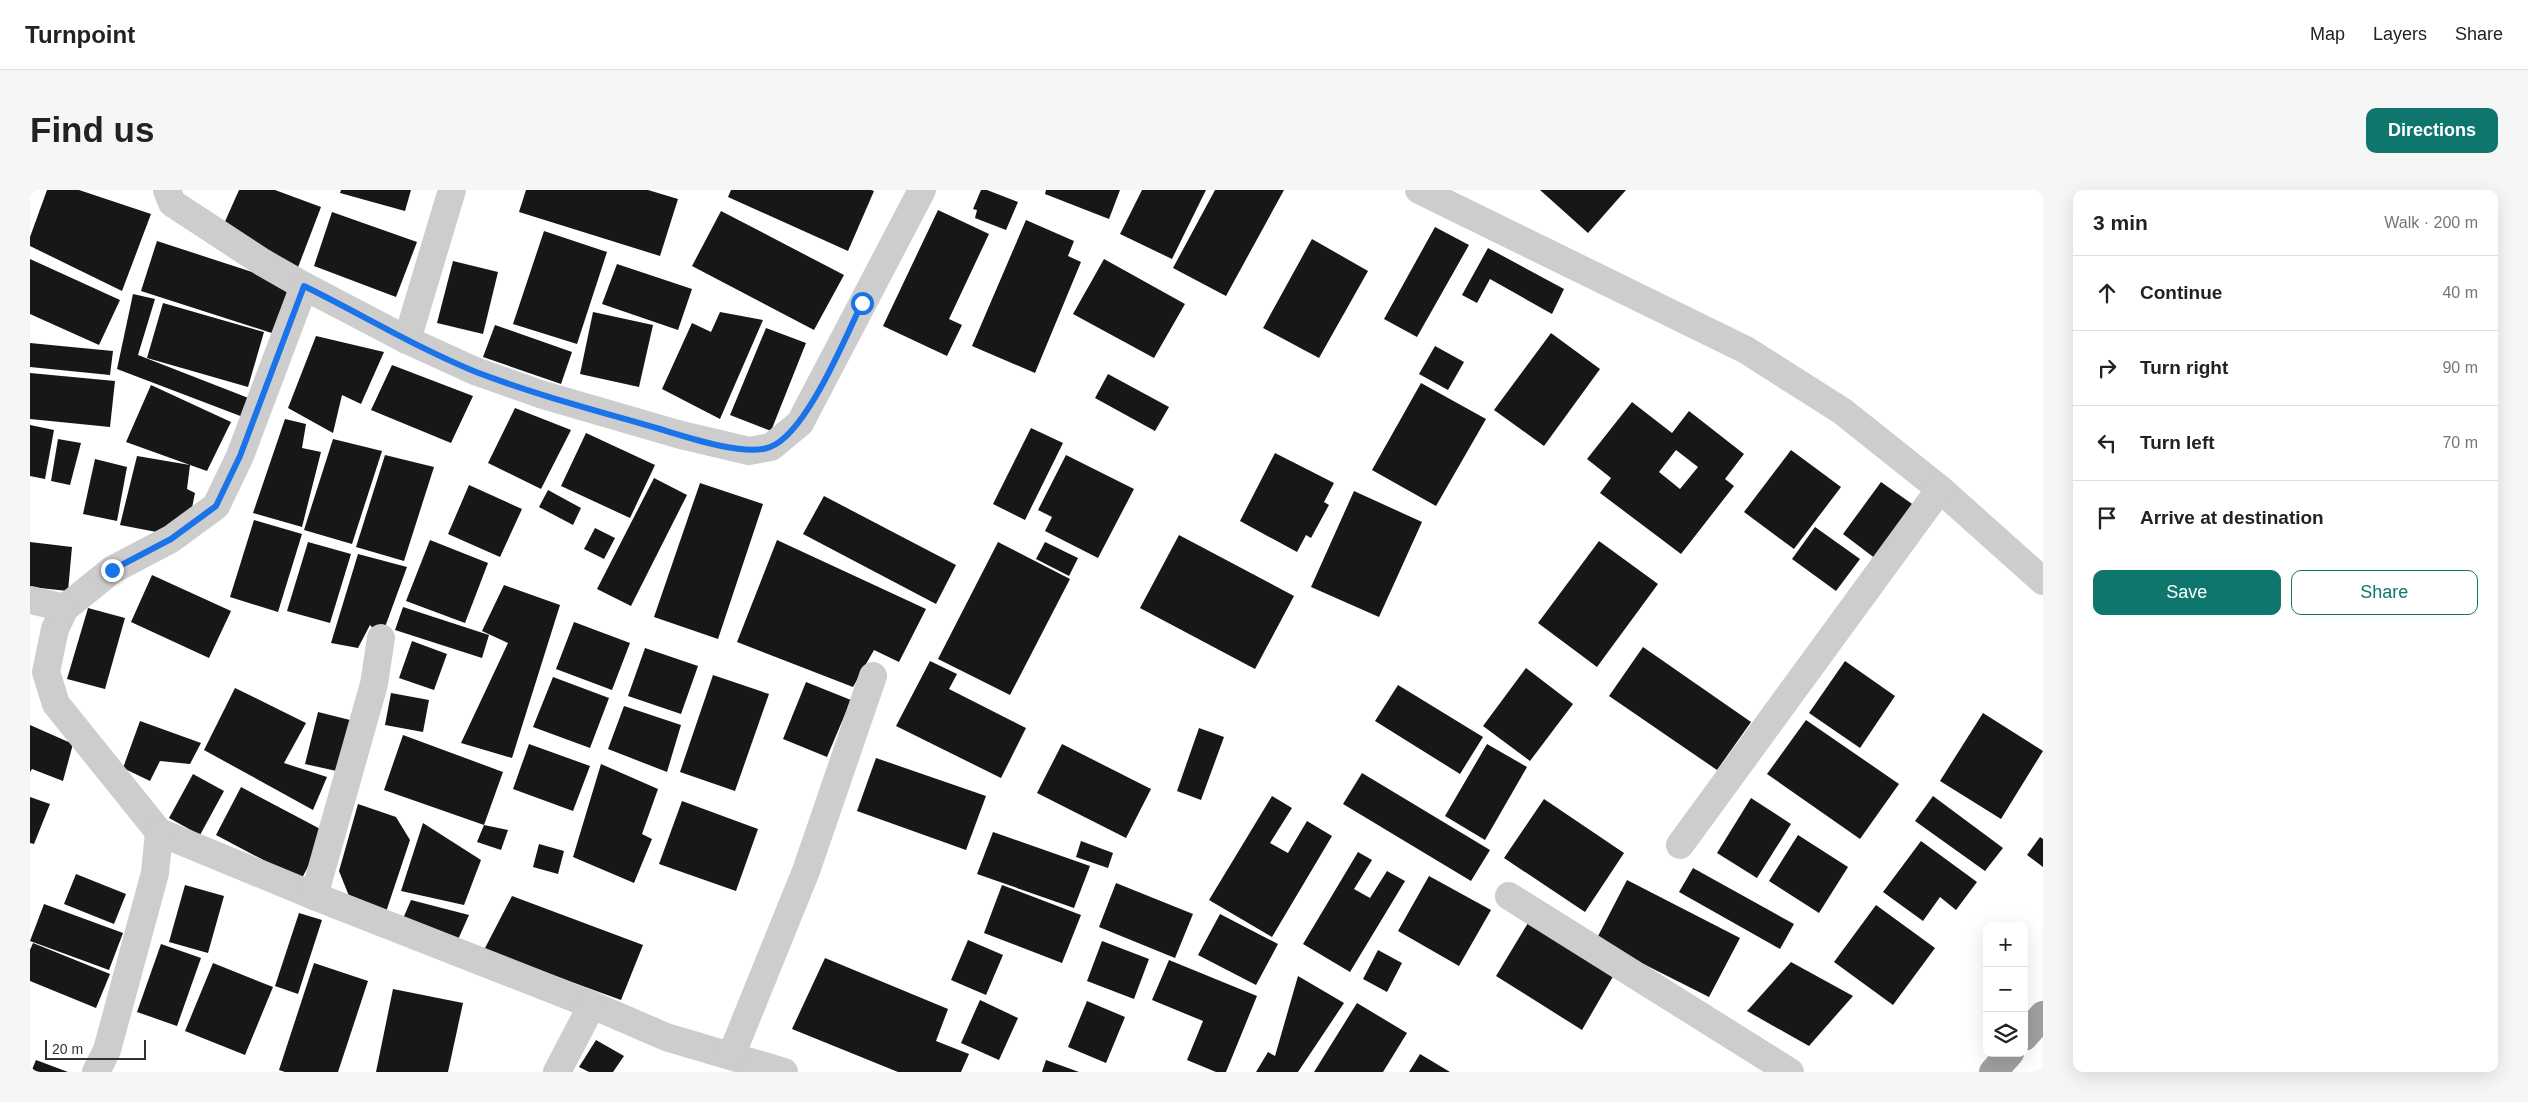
<!DOCTYPE html>
<html lang="en">
<head>
<meta charset="utf-8">
<style>
  :root { --surface:#fff; --page:#f6f6f6; --text:#222; --muted:#767676; --line:#e0e0e0; --accent:#0f766e }
  body { margin:0; font-family:Arial,sans-serif; background:var(--page); color:var(--text) }
  .controls { position:absolute; right:15px; bottom:15px; display:grid; overflow:hidden; border-radius:10px; box-shadow:0 5px 20px #0002 }
  .controls button { width:45px; height:45px; display:grid; place-items:center; padding:0; border:0; border-bottom:1px solid var(--line); background:var(--surface); color:var(--text); font:25px sans-serif }
  .scale { position:absolute; left:15px; bottom:12px; width:101px; box-sizing:border-box; padding-left:5px; border:2px solid #303030; border-top:0; font-size:14px; line-height:18px; white-space:nowrap; color:#303030; -webkit-text-stroke:4px #fff; paint-order:stroke }
  .stop { position:absolute; width:15px; height:15px; margin:-11px; border:4px solid #1a73e8; border-radius:50%; background:#fff }
  .stop.end { background:#1a73e8; border-color:#fff; box-shadow:0 1px 5px #0008 }
  .list { margin:0; padding:0; list-style:none }
  h2 { display:flex; justify-content:space-between; align-items:center; height:65px; margin:0; padding:0 20px; font-size:21px }
  h2 small { font-size:16px; font-weight:400; color:var(--muted) }
  .list li { display:grid; grid-template-columns:32px 1fr auto; gap:15px; align-items:center; box-sizing:border-box; height:75px; padding:0 20px; border-top:1px solid var(--line) }
  .list b { display:block; font-size:19px; white-space:nowrap }
  .list em { font-size:16px; font-style:normal; color:var(--muted) }
  .actions { display:flex; gap:10px; padding:15px 20px }
  .actions a { flex:1; padding:11px 0; border:1px solid var(--accent); border-radius:10px; text-align:center; font-size:18px; color:var(--accent) }
  .actions .main { background:var(--accent); color:#fff }
  .icon { flex:none; width:28px; height:28px; fill:none; stroke:currentColor; stroke-width:2; stroke-linecap:round; stroke-linejoin:round }
  .map { position:relative; flex:none; width:2013px; height:882px; overflow:hidden; border-radius:10px }
  header { display:flex; align-items:center; gap:30px; box-sizing:border-box; height:70px; padding:0 25px; background:var(--surface); border-bottom:1px solid var(--line) }
  header strong { font-size:24px }
  nav { display:flex; gap:28px; margin-inline-start:auto; font-size:18px }
  .intro { display:flex; align-items:center; justify-content:space-between; box-sizing:border-box; height:120px; padding:0 30px }
  h1 { margin:0; font-size:35px }
  .button { padding:12px 22px; border-radius:10px; background:var(--accent); color:#fff; font-size:18px; font-weight:700 }
  main { display:flex; gap:30px; padding:0 30px }
  aside { flex:1; background:var(--surface); border-radius:10px; box-shadow:0 5px 20px #0002 }
  .map>svg:first-child { display:block }
  .building { fill:#171717; fill-rule:evenodd }
  .lines { fill:none; stroke-linecap:round; stroke-linejoin:round }
  .minor { stroke:#cdcdcd; stroke-width:28 }
  .trunk { stroke:#a0a0a0; stroke-width:28 }
  .route { stroke:#1a73e8; stroke-width:6 }
</style>
</head>
<body>
<header>
<strong>Turnpoint</strong>
<nav><a>Map</a><a>Layers</a><a>Share</a></nav>
</header>
<div class="intro"><h1>Find us</h1><a class="button">Directions</a></div>
<main>
<div class="map">
<svg width="2013" height="882" viewBox="0 0 2013 882">
  <rect width="100%" height="100%" fill="#fff"/>
  <g class="building">
    <path d="M17 0H49L121 24 92 101 0 56V47Z"/>
    <path d="M209 0H245L291 17 267 80 193 36Z"/>
    <path d="M311 0H381L375 21 310 3Z"/>
    <path d="M496 0H618L648 9 630 66 489 22Z"/>
    <path d="M701 0H841L844 1 818 61 698 7Z"/>
    <path d="M951 0H957L988 12 976 40 945 28 947 20 943 19Z"/>
    <path d="M1016 0H1090L1079 29 1015 4Z"/>
    <path d="M1112 0H1176L1142 69 1090 44Z"/>
    <path d="M1185 0H1254L1196 106 1143 78Z"/>
    <path d="M1510 0H1596L1558 43Z"/>
    <path d="M908 20 959 44 919 129 932 135 917 166 853 136Z"/>
    <path d="M691 21 814 85 784 140 662 76Z"/>
    <path d="M302 22 387 52 366 107 284 76Z"/>
    <path d="M996 30 1044 51 1038 66 1051 72 1005 183 942 156Z"/>
    <path d="M1405 37 1439 55 1387 147 1354 129Z"/>
    <path d="M514 41 577 62 547 154 483 134Z"/>
    <path d="M1282 49 1338 81 1289 168 1233 138Z"/>
    <path d="M127 51 265 96 248 145 111 101Z"/>
    <path d="M1458 58 1534 99 1522 124 1460 89 1447 113 1432 105Z"/>
    <path d="M0 69 90 110 69 155 0 124Z"/>
    <path d="M1074 69 1155 114 1124 168 1043 124Z"/>
    <path d="M423 71 468 82 453 144 407 133Z"/>
    <path d="M587 74 662 99 648 140 572 114Z"/>
    <path d="M103 104 125 109 108 165 221 209 213 227 87 179Z"/>
    <path d="M133 113 234 142 218 197 117 168Z"/>
    <path d="M563 122 623 135 609 197 550 184Z"/>
    <path d="M690 122 733 130 690 229 632 199 662 133 681 142Z"/>
    <path d="M465 135 542 162 531 194 453 167Z"/>
    <path d="M736 138 776 153 741 241 700 225Z"/>
    <path d="M1521 143 1570 179 1514 256 1464 220Z"/>
    <path d="M286 146 354 162 331 214 312 205 303 243 258 218Z"/>
    <path d="M0 153 83 161 80 185 0 177Z"/>
    <path d="M1405 156 1434 172 1418 200 1389 184Z"/>
    <path d="M362 175 443 206 421 253 341 220Z"/>
    <path d="M0 183 85 191 80 237 0 229Z"/>
    <path d="M1078 184 1139 217 1125 241 1065 208Z"/>
    <path d="M1391 193 1456 229 1406 316 1342 280Z"/>
    <path d="M121 195 201 232 177 281 160 275 157 299 165 303 160 328 137 344 90 335 107 266 160 275 96 252Z"/>
    <path d="M1602 212 1642 243 1659 221 1714 264 1695 289 1704 296 1651 364 1570 303 1581 288 1557 269ZM1646 260 1668 277 1650 299 1629 282Z"/>
    <path d="M485 218 541 240 511 299 458 273Z"/>
    <path d="M255 229 276 234 272 258 291 262 272 337 223 323Z"/>
    <path d="M0 235 24 240 15 289 0 286Z"/>
    <path d="M1001 238 1033 253 995 330 963 314Z"/>
    <path d="M556 243 625 275 600 328 531 296Z"/>
    <path d="M28 249 51 253 40 295 21 291Z"/>
    <path d="M303 249 352 261 322 354 274 340Z"/>
    <path d="M1761 260 1811 297 1764 359 1714 322Z"/>
    <path d="M1245 263 1304 293 1294 312 1299 315 1281 348 1276 345 1267 362 1210 331Z"/>
    <path d="M355 265 404 277 374 371 326 357Z"/>
    <path d="M1036 265 1104 299 1068 368 1015 341 1022 327 1008 320Z"/>
    <path d="M65 269 97 277 87 331 53 324Z"/>
    <path d="M624 288 657 305 601 416 567 399Z"/>
    <path d="M1851 292 1885 316 1846 369 1813 344Z"/>
    <path d="M670 293 733 314 688 449 624 427Z"/>
    <path d="M439 295 492 319 470 367 418 344Z"/>
    <path d="M518 300 551 318 543 335 509 317Z"/>
    <path d="M1324 301 1392 332 1349 427 1281 397Z"/>
    <path d="M794 306 926 375 906 414 773 344Z"/>
    <path d="M224 330 272 344 248 422 200 407Z"/>
    <path d="M1785 337 1830 369 1806 401 1762 369Z"/>
    <path d="M565 338 585 348 574 369 554 359Z"/>
    <path d="M1149 345 1264 406 1225 479 1110 418Z"/>
    <path d="M400 350 458 373 435 433 376 411Z"/>
    <path d="M747 350 896 419 869 472 844 460 823 497 707 452Z"/>
    <path d="M1569 351 1628 394 1567 477 1508 433Z"/>
    <path d="M0 352 42 357 38 401 0 397Z"/>
    <path d="M278 352 321 364 300 433 257 421Z"/>
    <path d="M968 352 1040 389 980 505 908 469Z"/>
    <path d="M1015 352 1048 368 1039 386 1006 369Z"/>
    <path d="M328 364 377 377 351 448 340 435 328 458 301 453Z"/>
    <path d="M122 385 201 421 179 468 101 432Z"/>
    <path d="M474 395 530 415 482 568 431 553 478 453 452 441Z"/>
    <path d="M373 417 459 445 452 468 365 440Z"/>
    <path d="M58 418 95 428 75 499 37 489Z"/>
    <path d="M544 432 600 453 582 500 526 479Z"/>
    <path d="M382 451 417 464 404 500 369 488Z"/>
    <path d="M1613 457 1721 532 1687 580 1579 506Z"/>
    <path d="M615 458 668 476 651 524 598 506Z"/>
    <path d="M900 471 927 484 919 499 996 538 971 588 866 536Z"/>
    <path d="M1815 471 1865 506 1830 558 1779 523Z"/>
    <path d="M1496 478 1543 514 1500 571 1453 536Z"/>
    <path d="M683 485 739 504 705 601 650 582Z"/>
    <path d="M523 487 579 508 560 558 503 537Z"/>
    <path d="M776 492 821 510 797 567 753 549Z"/>
    <path d="M1368 495 1453 547 1430 584 1345 531Z"/>
    <path d="M205 498 276 533 254 573 297 587 283 620 174 560Z"/>
    <path d="M361 503 399 510 393 542 355 535Z"/>
    <path d="M594 516 651 535 637 582 578 559Z"/>
    <path d="M288 522 324 531 311 582 275 574Z"/>
    <path d="M1953 523 2013 561 1971 629 1910 591Z"/>
    <path d="M1776 530 1869 594 1830 649 1737 584Z"/>
    <path d="M110 531 171 553 160 574 130 571 120 591 93 578Z"/>
    <path d="M0 535 43 554 33 591 2 579 0 582Z"/>
    <path d="M1169 538 1194 547 1171 610 1147 601Z"/>
    <path d="M373 545 473 582 454 635 478 640 471 660 447 652 454 635 354 600Z"/>
    <path d="M499 554 560 576 543 621 483 599Z"/>
    <path d="M1032 554 1121 599 1096 648 1007 603Z"/>
    <path d="M1457 554 1497 577 1455 650 1415 626Z"/>
    <path d="M846 568 956 606 936 660 827 621Z"/>
    <path d="M571 574 628 599 612 644 622 649 604 693 543 667Z"/>
    <path d="M1332 583 1460 660 1441 691 1313 614Z"/>
    <path d="M163 584 194 601 170 645 139 628Z"/>
    <path d="M211 597 296 642 271 690 186 645Z"/>
    <path d="M1242 606 1262 618 1240 653 1258 663 1277 631 1302 646 1242 747 1179 710Z"/>
    <path d="M1903 606 1973 658 1955 681 1885 631Z"/>
    <path d="M0 607 20 614 4 654 0 653Z"/>
    <path d="M1721 608 1761 634 1727 688 1687 663Z"/>
    <path d="M1514 609 1594 663 1555 722 1474 668Z"/>
    <path d="M652 611 728 639 706 701 629 674Z"/>
    <path d="M328 614 366 627 380 650 355 725 321 711 309 681Z"/>
    <path d="M393 633 451 670 434 715 371 701Z"/>
    <path d="M963 642 1060 676 1044 718 947 684Z"/>
    <path d="M1768 645 1818 677 1789 723 1739 691Z"/>
    <path d="M2010 647 2013 649V677L1997 665Z"/>
    <path d="M1051 651 1083 663 1078 678 1046 667Z"/>
    <path d="M1891 651 1947 692 1926 720 1910 707 1893 731 1853 702Z"/>
    <path d="M509 654 534 661 528 684 503 677Z"/>
    <path d="M1328 662 1342 670 1324 699 1340 708 1357 681 1375 691 1320 782 1273 754Z"/>
    <path d="M1663 678 1764 734 1750 759 1649 702Z"/>
    <path d="M46 684 96 704 84 734 34 714Z"/>
    <path d="M1399 686 1461 720 1429 776 1368 741Z"/>
    <path d="M1597 690 1710 748 1679 807 1566 750Z"/>
    <path d="M1086 693 1163 724 1145 768 1069 737Z"/>
    <path d="M155 695 194 706 178 763 139 752Z"/>
    <path d="M972 695 1051 725 1032 773 954 743Z"/>
    <path d="M482 706 613 755 591 810 454 760Z"/>
    <path d="M381 710 439 725 426 754 372 731Z"/>
    <path d="M14 714 93 743 79 780 0 751Z"/>
    <path d="M1846 715 1905 758 1863 815 1804 772Z"/>
    <path d="M269 723 292 730 268 804 245 796Z"/>
    <path d="M1190 724 1248 754 1226 795 1168 765Z"/>
    <path d="M1498 733 1585 783 1552 840 1466 786Z"/>
    <path d="M938 750 973 765 956 805 921 790Z"/>
    <path d="M1072 751 1119 769 1104 809 1057 791Z"/>
    <path d="M3 753 80 784 66 818 0 791V760Z"/>
    <path d="M131 754 171 768 147 836 107 822Z"/>
    <path d="M1348 760 1372 773 1357 802 1333 789Z"/>
    <path d="M795 768 918 819 906 851 939 864 931 882H868L762 839Z"/>
    <path d="M1139 770 1227 806 1196 882H1186L1157 870 1173 831 1122 810Z"/>
    <path d="M1761 772 1823 806 1779 856 1717 821Z"/>
    <path d="M183 773 243 797 215 865 155 841Z"/>
    <path d="M284 773 338 791 308 882H255L249 880Z"/>
    <path d="M1268 786 1314 813 1268 882H1226L1238 862 1245 866Z"/>
    <path d="M363 799 433 813 418 882H346Z"/>
    <path d="M950 810 988 828 969 870 931 853Z"/>
    <path d="M1057 811 1095 827 1076 873 1038 857Z"/>
    <path d="M1327 813 1377 843 1353 882H1284Z"/>
    <path d="M566 850 594 866 583 882H559L549 877Z"/>
    <path d="M1390 864 1420 882H1379Z"/>
    <path d="M6 870 38 882H1Z"/>
    <path d="M1016 870 1049 882H1012Z"/>
  </g>
  <g class="lines">
    <g class="minor">
      <path d="M137 0 142 13 232 72 274 96 377 150 445 181 513 205 651 245 719 261 741 257 770 233 892 0"/>
      <path d="M1389 0 1716 160 1812 221 1910 299 2013 391"/>
      <path d="M274 96 210 266 186 316 141 349 82 380 35 418 25 439 16 482 26 514 129 642 284 706 562 815 636 847 754 882"/>
      <path d="M377 150 422 0"/>
      <path d="M0 410 35 418"/>
      <path d="M1650 655 1910 299"/>
      <path d="M284 706 344 494 351 448"/>
      <path d="M1479 706 1760 882"/>
      <path d="M701 866 776 681 843 486"/>
      <path d="M66 882 77 860 125 683 129 642"/>
      <path d="M527 882 562 815"/>
    </g>
    <g class="trunk">
      <path d="M1994 847 2013 825"/>
      <path d="M1963 882 1980 863"/>
    </g>
  </g>
  <g class="lines">
    <path class="route" d="M82 380 141 349 186 316 210 266 274 96C331 124 387 158 446 182 506 205 568 221 630 239 656 247 716 267 740 257 776 244 815 148 832 113"/>
  </g>
</svg>
<div class="controls">
<button>+</button>
<button>−</button>
<button><svg class="icon" aria-label="layers" viewBox="0 0 24 24"><path d="M12 4l9 5-9 5-9-5zM3 14l9 5 9-5"/></svg></button>
</div>
<div class="scale">20 m</div>
<div class="stop" style="left:832px;top:113px"></div>
<div class="stop end" style="left:82px;top:380px"></div>
</div>
<aside>
<h2>3 min<small>Walk · 200 m</small></h2>
<ul class="list">
<li><svg class="icon" aria-label="ahead" viewBox="0 0 24 24"><path d="M12 20V5M6 11l6-6 6 6"/></svg><div><b>Continue</b></div><em>40 m</em></li>
<li><svg class="icon" aria-label="right" viewBox="0 0 24 24"><path d="M7 20v-9h11M14 6l5 5-5 5"/></svg><div><b>Turn right</b></div><em>90 m</em></li>
<li><svg class="icon" aria-label="left" viewBox="0 0 24 24"><path d="M17 20v-9H6M10 6l-5 5 5 5"/></svg><div><b>Turn left</b></div><em>70 m</em></li>
<li><svg class="icon" aria-label="arrive" viewBox="0 0 24 24"><path d="M6 21V4h12l-3 4 3 4H6"/></svg><div><b>Arrive at destination</b></div></li>
</ul>
<div class="actions"><a class="main">Save</a><a>Share</a></div>
</aside>
</main>
</body>
</html>
